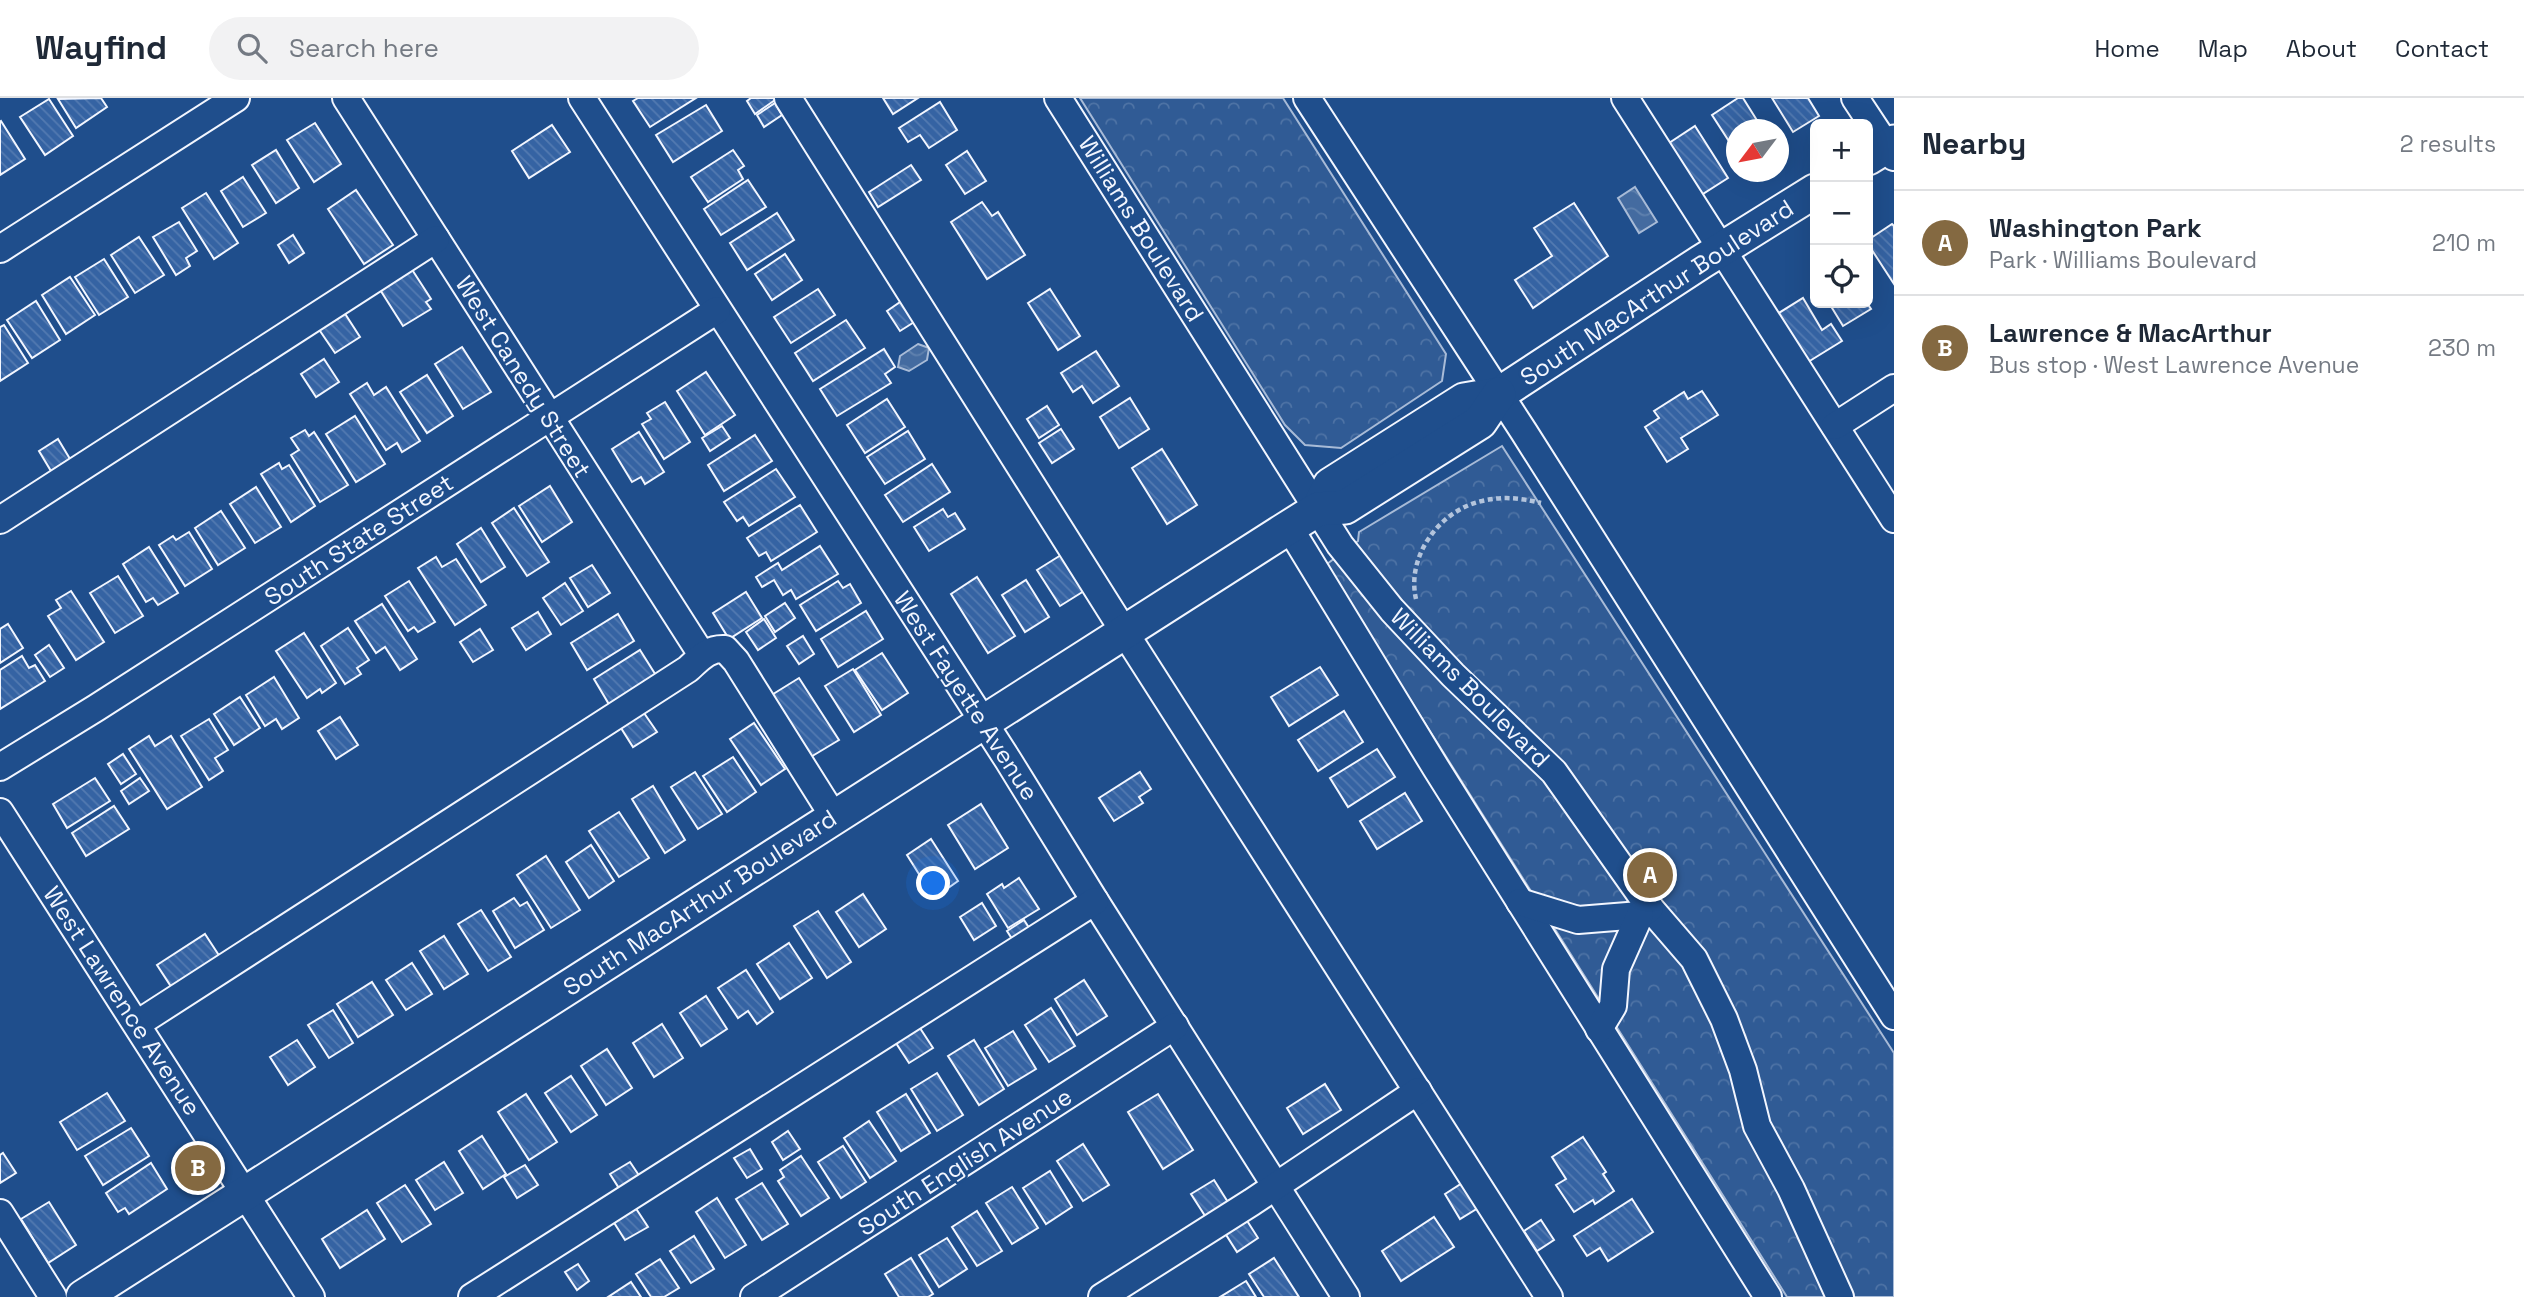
<!DOCTYPE html>
<html lang="en">
<head>
<meta charset="utf-8">
<style>
  :root { --surface:#fff; --page:#f2f2f3; --text:#1f2937; --muted:#747a83; --line:#e0e1e3; --accent:#846941 }
  body { margin:0; font-family:"Space Grotesk",sans-serif; background:var(--page); color:var(--text) }
  .controls { position:absolute; right:21px; top:21px; display:grid; overflow:hidden; border-radius:10px; box-shadow:0 7px 28px #0002 }
  .controls button { width:63px; height:63px; display:grid; place-items:center; padding:0; border:0; border-bottom:2px solid var(--line); background:var(--surface); color:var(--text); font:35px sans-serif }
  .compass { position:absolute; left:1726px; top:21px; width:63px; height:63px; border-radius:50%; background:var(--surface); box-shadow:0 7px 28px #0002; rotate:238deg }
  .you { position:absolute; left:934px; top:786px; width:24px; height:24px; margin:-18px; border:5px solid #fff; border-radius:50%; background:#1a73e8; box-shadow:0 0 0 10px #1a73e833 }
  .badge { display:grid; place-items:center; width:46px; height:46px; border-radius:50%; background:var(--accent); color:#fff; font-size:23px; font-weight:700 }
  .pin { position:absolute; translate:-50% -50%; border:4px solid #fff; box-shadow:0 2px 7px #0006 }
  .list { margin:0; padding:0; list-style:none }
  h2 { display:flex; justify-content:space-between; align-items:center; height:91px; margin:0; padding:0 28px; font-size:30px }
  h2 small { font-size:23px; font-weight:400; color:var(--muted) }
  .list li { display:grid; grid-template-columns:46px 1fr auto; gap:21px; align-items:center; box-sizing:border-box; height:105px; padding:0 28px; border-top:2px solid var(--line) }
  .list b { display:block; font-size:26px; white-space:nowrap }
  .list p { margin:0; font-size:23px; white-space:nowrap; color:var(--muted) }
  .list em { font-size:23px; font-style:normal; color:var(--muted) }
  .icon { flex:none; width:38px; height:38px; fill:none; stroke:currentColor; stroke-width:2; stroke-linecap:round; stroke-linejoin:round }
  .map { position:relative; flex:none; width:1894px; height:1199px; overflow:hidden }
  header { display:flex; align-items:center; gap:42px; box-sizing:border-box; height:98px; padding:0 35px; background:var(--surface); border-bottom:2px solid var(--line) }
  header strong { font-size:33px }
  nav { display:flex; gap:38px; margin-inline-start:auto; font-size:24px }
  .search { width:490px; height:63px; background:var(--page); display:flex; align-items:center; gap:18px; box-sizing:border-box; padding:0 24px; border-radius:38px; color:var(--muted); font-size:26px }
  main { display:flex }
  aside { flex:1; background:var(--surface) }
  .map>svg:first-child { display:block }
  .park { fill:url(#park-crowns); stroke:#a8bbd7; stroke-width:2 }
  .water { fill:url(#water-waves); stroke:#a8bbd7; stroke-width:2 }
  .building { fill:url(#building-back-hatch); stroke:#f2f6ff; stroke-width:2 }
  .lines { fill:none; stroke-linecap:round; stroke-linejoin:round }
  .minor-casing { stroke:#f2f6ff; stroke-width:30 }
  .major-casing { stroke:#f2f6ff; stroke-width:37 }
  .path { stroke:#b3c4dc; stroke-width:4.5; stroke-dasharray:5 3.5; stroke-linecap:butt }
  .minor { stroke:#1f4e8c; stroke-width:26 }
  .major { stroke:#1f4e8c; stroke-width:33 }
  .labels { text-anchor:middle; stroke-width:5; stroke-linejoin:round; paint-order:stroke }
  .street-label { font-size:24px; fill:#f2f6ff; stroke:#1f4e8c }
</style>
</head>
<body>
<header>
<strong>Wayfind</strong>
<div class="search"><svg class="icon" aria-label="search" viewBox="0 0 24 24"><circle cx="10" cy="10" r="6"/><path d="M15 15l6 6"/></svg>Search here</div>
<nav><a>Home</a><a>Map</a><a>About</a><a>Contact</a></nav>
</header>
<main>
<div class="map">
<svg width="1894" height="1199" viewBox="0 0 1894 1199">
  <defs>
    <pattern id="park-crowns" width="20" height="18" patternUnits="userSpaceOnUse" patternTransform="scale(1.75)"><rect width="20" height="18" fill="#305b95"/><path d="M2 6a3 3 0 1 1 6 0M12 15a3 3 0 1 1 6 0" fill="none" stroke="#4e73a5"/></pattern>
    <pattern id="water-waves" width="16" height="10" patternUnits="userSpaceOnUse" patternTransform="scale(1.75)"><rect width="16" height="10" fill="#446ba0"/><path d="M0 5q4-4 8 0t8 0" fill="none" stroke="#5f81ae"/></pattern>
    <pattern id="building-back-hatch" width="6" height="6" patternUnits="userSpaceOnUse" patternTransform="scale(1.75)"><rect width="6" height="6" fill="#3563a3"/><path d="M-1 5l2 2M0 0l6 6M5-1l2 2" fill="none" stroke="#537ab1"/></pattern>
  </defs>
  <rect width="100%" height="100%" fill="#1f4e8c"/>
  <g class="park">
    <path d="M1080 0H1283L1446 256 1442 283 1341 350 1305 347 1285 327Z"/>
    <path d="M1502 348 1894 955V1199H1787L1409 600 1327 466 1358 443 1359 434Z"/>
  </g>
  <g class="water">
    <path d="M1635 89 1657 124 1639 135 1618 100Z"/>
    <path d="M918 246 929 250 927 262 909 273 898 269 900 258Z"/>
  </g>
  <g class="building">
    <path d="M101 0 107 9 76 30 58 1Z"/>
    <path d="M638 0H696L650 29 633 3Z"/>
    <path d="M751 0H774L775 2 755 16 747 3Z"/>
    <path d="M883 0H918L893 16Z"/>
    <path d="M1738 0H1743L1763 32H1736V54L1712 17Z"/>
    <path d="M1772 0H1808L1819 18 1793 34Z"/>
    <path d="M49 1 73 38 45 57 20 19Z"/>
    <path d="M940 4 957 32 929 50 920 37 908 44 899 30Z"/>
    <path d="M775 5 782 17 764 29 757 17Z"/>
    <path d="M706 7 722 33 673 64 656 37Z"/>
    <path d="M1 23 25 61 0 77V24Z"/>
    <path d="M315 25 341 66 314 84 287 42Z"/>
    <path d="M552 27 570 54 529 80 512 53Z"/>
    <path d="M1695 28 1728 80 1698 99 1666 47Z"/>
    <path d="M276 52 299 90 276 105 252 67Z"/>
    <path d="M733 52 744 68 738 72 743 81 708 104 691 79Z"/>
    <path d="M967 53 986 83 965 96 946 67Z"/>
    <path d="M911 67 921 82 878 109 869 94Z"/>
    <path d="M243 79 266 115 243 129 221 93Z"/>
    <path d="M748 82 766 109 721 137 704 111Z"/>
    <path d="M356 92 393 147 364 166 328 111Z"/>
    <path d="M206 95 238 145 214 161 182 110Z"/>
    <path d="M982 104 992 118 998 114 1025 157 987 181 951 124Z"/>
    <path d="M1574 105 1608 158 1533 210 1515 182 1552 158 1534 130Z"/>
    <path d="M777 115 794 142 747 172 730 145Z"/>
    <path d="M179 124 197 153 186 160 190 168 176 177 153 139Z"/>
    <path d="M1892 126 1894 128V186L1868 146V142Z"/>
    <path d="M293 137 304 155 289 165 278 147Z"/>
    <path d="M139 139 164 177 135 195 111 157Z"/>
    <path d="M785 156 802 182 772 202 755 176Z"/>
    <path d="M104 161 128 199 99 217 75 179Z"/>
    <path d="M411 170 431 201 426 204 431 211 403 228 379 190Z"/>
    <path d="M70 179 95 217 66 236 42 197Z"/>
    <path d="M818 191 835 217 791 245 774 219Z"/>
    <path d="M1050 191 1080 238 1058 252 1028 205Z"/>
    <path d="M906 200 919 221 900 233 887 213Z"/>
    <path d="M1803 200 1822 232 1831 226 1842 243 1808 264 1774 218Z"/>
    <path d="M36 203 60 242 32 260 7 222Z"/>
    <path d="M1829 205H1867L1871 211 1843 228Z"/>
    <path d="M342 211 360 239 335 255 316 227Z"/>
    <path d="M846 222 865 250 813 283 795 255Z"/>
    <path d="M4 227 28 265 0 283V229Z"/>
    <path d="M462 249 491 294 463 311 435 266Z"/>
    <path d="M884 251 895 269 885 276 891 285 837 318 820 291Z"/>
    <path d="M1096 253 1119 288 1093 305 1082 288 1073 294 1061 275Z"/>
    <path d="M324 261 339 284 316 299 301 276Z"/>
    <path d="M706 274 735 317 705 337 677 293Z"/>
    <path d="M427 277 453 318 427 335 400 294Z"/>
    <path d="M367 285 374 297 386 289 420 343 402 354 397 345 386 352 350 296Z"/>
    <path d="M1702 293 1718 317 1681 340 1688 351 1667 364 1645 329 1659 320 1654 313 1684 294 1688 301Z"/>
    <path d="M1130 300 1149 331 1119 350 1100 319Z"/>
    <path d="M887 301 905 329 865 355 847 327Z"/>
    <path d="M665 304 690 344 664 361 642 326 651 321 647 315Z"/>
    <path d="M1047 308 1059 327 1039 340 1027 321Z"/>
    <path d="M355 318 385 366 356 384 326 336Z"/>
    <path d="M722 328 730 340 710 353 702 340Z"/>
    <path d="M1061 331 1074 351 1052 365 1039 345Z"/>
    <path d="M305 332 309 338 314 334 348 387 320 404 291 357 299 352 291 340Z"/>
    <path d="M908 333 925 361 885 386 867 359Z"/>
    <path d="M639 334 664 374 645 386 641 379 632 384 612 351Z"/>
    <path d="M755 337 772 363 724 393 708 367Z"/>
    <path d="M58 341 70 361 51 373 39 353Z"/>
    <path d="M1162 351 1197 407 1167 426 1132 370Z"/>
    <path d="M279 365 282 371 289 367 315 408 291 424 261 376Z"/>
    <path d="M932 366 950 394 903 424 885 397Z"/>
    <path d="M776 371 795 399 749 428 743 419 737 423 724 404Z"/>
    <path d="M550 388 572 424 542 444 519 408Z"/>
    <path d="M256 389 281 429 255 445 230 406Z"/>
    <path d="M800 407 817 434 771 463 766 454 759 458 747 440Z"/>
    <path d="M514 410 549 464 527 478 492 425Z"/>
    <path d="M943 411 948 419 955 415 965 431 929 453 914 429Z"/>
    <path d="M221 413 245 450 218 467 195 430Z"/>
    <path d="M481 430 505 469 481 484 457 446Z"/>
    <path d="M189 434 212 471 185 488 159 447 173 438 176 442Z"/>
    <path d="M820 448 838 476 796 501 791 492 783 497 774 482 762 489 756 479 778 465 782 472Z"/>
    <path d="M149 449 178 495 158 507 153 500 146 504 123 466Z"/>
    <path d="M1061 457 1084 493 1060 508 1037 472Z"/>
    <path d="M436 459 442 469 456 461 486 507 455 527 418 470Z"/>
    <path d="M592 467 610 495 588 509 570 480Z"/>
    <path d="M118 478 143 518 115 535 90 495Z"/>
    <path d="M977 479 1015 538 988 555 951 496Z"/>
    <path d="M1026 482 1049 519 1025 534 1002 497Z"/>
    <path d="M409 483 435 524 418 534 414 529 408 533 385 498Z"/>
    <path d="M838 483 843 490 850 486 861 505 816 533 800 507Z"/>
    <path d="M565 485 583 513 561 527 543 500Z"/>
    <path d="M71 493 104 544 76 562 48 518 61 510 56 502Z"/>
    <path d="M746 494 762 520 729 541 713 515Z"/>
    <path d="M785 505 795 520 775 534 765 518Z"/>
    <path d="M382 506 417 561 400 572 385 549 376 555 355 523Z"/>
    <path d="M866 513 883 541 838 569 821 541Z"/>
    <path d="M538 514 551 536 526 552 512 530Z"/>
    <path d="M618 516 634 543 587 572 571 545Z"/>
    <path d="M764 521 776 540 758 552 746 534Z"/>
    <path d="M8 526 23 550 0 565V531Z"/>
    <path d="M348 530 369 562 357 570 361 576 345 586 321 548Z"/>
    <path d="M480 531 493 552 473 564 460 544Z"/>
    <path d="M304 535 336 585 322 595 320 591 307 600 276 553Z"/>
    <path d="M803 538 814 556 799 566 787 548Z"/>
    <path d="M49 547 64 570 50 579 35 557Z"/>
    <path d="M640 552 657 579 610 608 594 581Z"/>
    <path d="M882 555 908 595 882 612 855 572Z"/>
    <path d="M22 558 29 570 35 567 45 583 0 611V572Z"/>
    <path d="M1320 569 1338 597 1289 628 1271 599Z"/>
    <path d="M853 571 881 617 854 634 825 588Z"/>
    <path d="M274 579 299 620 282 631 276 621 265 628 246 597Z"/>
    <path d="M799 580 839 642 809 660 770 598Z"/>
    <path d="M240 599 260 630 234 647 214 616Z"/>
    <path d="M1344 613 1363 644 1318 673 1298 642Z"/>
    <path d="M644 615 657 634 633 649 621 630Z"/>
    <path d="M340 619 358 647 336 661 318 633Z"/>
    <path d="M209 621 228 652 215 660 223 673 209 682 181 638Z"/>
    <path d="M754 625 785 671 761 687 730 641Z"/>
    <path d="M149 638 155 648 171 638 202 689 167 711 129 651Z"/>
    <path d="M1377 651 1395 679 1348 709 1330 680Z"/>
    <path d="M123 656 136 676 121 686 108 666Z"/>
    <path d="M733 659 756 694 727 714 703 678Z"/>
    <path d="M695 674 722 716 698 731 671 689Z"/>
    <path d="M1140 674 1151 691 1139 699 1143 705 1114 723 1099 700Z"/>
    <path d="M95 680 110 703 67 730 53 706Z"/>
    <path d="M140 680 149 693 129 706 121 693Z"/>
    <path d="M653 688 685 742 665 755 632 701Z"/>
    <path d="M1405 695 1422 723 1377 751 1360 723Z"/>
    <path d="M981 706 1008 750 975 771 948 727Z"/>
    <path d="M114 708 129 731 86 758 72 735Z"/>
    <path d="M619 714 649 760 619 779 589 733Z"/>
    <path d="M931 741 958 783 941 795 936 787 929 792 907 757Z"/>
    <path d="M591 747 614 783 589 800 566 764Z"/>
    <path d="M546 758 580 812 551 830 517 777Z"/>
    <path d="M1019 780 1039 811 1008 830 987 796 1002 786 1004 790Z"/>
    <path d="M863 796 886 831 859 849 836 814Z"/>
    <path d="M514 800 520 808 527 804 544 832 515 850 493 813Z"/>
    <path d="M982 805 996 828 974 842 960 819Z"/>
    <path d="M481 812 511 859 488 873 458 826Z"/>
    <path d="M818 813 851 864 827 880 794 828Z"/>
    <path d="M1024 822 1033 836 1016 847 1007 833Z"/>
    <path d="M205 836 220 859 172 890 157 867Z"/>
    <path d="M444 838 468 876 444 891 420 853Z"/>
    <path d="M789 845 812 880 780 901 757 866Z"/>
    <path d="M412 865 432 896 406 912 386 882Z"/>
    <path d="M746 872 773 914 757 926 748 913 738 920 718 890Z"/>
    <path d="M1084 882 1107 918 1077 937 1055 901Z"/>
    <path d="M372 884 393 917 358 939 337 906Z"/>
    <path d="M706 898 727 931 701 948 680 915Z"/>
    <path d="M1051 910 1075 948 1049 964 1025 927Z"/>
    <path d="M333 912 353 945 329 960 308 927Z"/>
    <path d="M662 926 683 960 654 979 633 945Z"/>
    <path d="M918 927 933 950 909 965 894 942Z"/>
    <path d="M1013 933 1036 971 1008 988 985 950Z"/>
    <path d="M297 942 315 969 288 987 270 959Z"/>
    <path d="M974 942 1004 991 979 1007 948 958Z"/>
    <path d="M607 951 632 990 606 1007 581 968Z"/>
    <path d="M937 975 963 1017 937 1033 911 991Z"/>
    <path d="M571 978 597 1017 571 1034 545 995Z"/>
    <path d="M1325 986 1341 1012 1303 1036 1287 1010Z"/>
    <path d="M107 995 125 1023 77 1052 60 1024Z"/>
    <path d="M526 996 557 1044 529 1062 498 1014Z"/>
    <path d="M906 996 930 1035 901 1053 877 1014Z"/>
    <path d="M1158 996 1193 1052 1163 1071 1128 1014Z"/>
    <path d="M869 1023 896 1063 870 1080 844 1040Z"/>
    <path d="M131 1030 149 1058 103 1087 85 1058Z"/>
    <path d="M788 1033 800 1051 783 1062 772 1044Z"/>
    <path d="M482 1038 506 1076 483 1091 459 1053Z"/>
    <path d="M1583 1039 1606 1074 1603 1076 1614 1093 1595 1106 1593 1102 1574 1114 1556 1087 1566 1081 1552 1059Z"/>
    <path d="M1083 1046 1109 1087 1083 1103 1057 1063Z"/>
    <path d="M843 1048 866 1084 841 1100 818 1064Z"/>
    <path d="M750 1051 762 1071 747 1080 734 1060Z"/>
    <path d="M3 1055 16 1075 0 1085V1057Z"/>
    <path d="M801 1058 829 1100 801 1118 778 1083 784 1079 780 1072Z"/>
    <path d="M444 1064 463 1095 435 1112 416 1082Z"/>
    <path d="M630 1064 642 1082 622 1095 610 1076Z"/>
    <path d="M151 1065 167 1091 129 1116 125 1110 118 1114 106 1095Z"/>
    <path d="M525 1067 538 1087 517 1100 504 1079Z"/>
    <path d="M1050 1073 1072 1109 1046 1126 1023 1090Z"/>
    <path d="M1214 1082 1231 1109 1209 1124 1191 1096Z"/>
    <path d="M1467 1082 1483 1107 1460 1121 1445 1096Z"/>
    <path d="M762 1085 788 1126 762 1142 736 1101Z"/>
    <path d="M405 1087 431 1126 402 1144 377 1105Z"/>
    <path d="M1012 1089 1038 1130 1012 1146 986 1105Z"/>
    <path d="M717 1100 746 1147 725 1160 696 1114Z"/>
    <path d="M1632 1101 1653 1134 1608 1163 1600 1150 1587 1158 1574 1138Z"/>
    <path d="M49 1104 76 1147 48 1165 21 1121Z"/>
    <path d="M635 1109 648 1129 625 1142 613 1123Z"/>
    <path d="M367 1112 385 1141 340 1170 322 1141Z"/>
    <path d="M977 1113 1002 1153 977 1168 952 1129Z"/>
    <path d="M1244 1118 1258 1140 1237 1154 1223 1132Z"/>
    <path d="M1434 1119 1454 1149 1401 1183 1382 1153Z"/>
    <path d="M1541 1122 1554 1142 1537 1153 1524 1133Z"/>
    <path d="M694 1138 714 1171 691 1185 670 1153Z"/>
    <path d="M947 1140 967 1171 939 1189 919 1157Z"/>
    <path d="M911 1160 933 1196 928 1199H899L885 1176Z"/>
    <path d="M1274 1160 1299 1199H1264L1249 1176Z"/>
    <path d="M660 1161 679 1190 664 1199H651L636 1176Z"/>
    <path d="M578 1166 589 1183 577 1192 565 1174Z"/>
    <path d="M1246 1183 1256 1199H1220Z"/>
    <path d="M631 1184 641 1199H608Z"/>
  </g>
  <g class="lines">
    <g class="minor-casing">
      <g id="minor">
        <path d="M346 0 702 557"/>
        <path d="M582 0 1008 662 1095 803 1346 1199"/>
        <path d="M788 0 1125 535 1549 1199"/>
        <path d="M1058 0 1340 447 1392 512 1453 577 1554 674 1650 810 1694 861 1724 921 1743 972 1757 1028 1791 1091 1840 1199"/>
        <path d="M1307 0 1524 334 1894 918"/>
        <path d="M1625 0 1894 421"/>
        <path d="M1855 0 1894 59"/>
        <path d="M0 151 236 0"/>
        <path d="M1835 328 1894 290"/>
        <path d="M0 422 436 141"/>
        <path d="M1289 429 1436 670 1768 1199"/>
        <path d="M0 669 96 610 717 212"/>
        <path d="M0 714 311 1199"/>
        <path d="M1520 804 1578 822 1640 817 1650 810"/>
        <path d="M137 926 688 571C700 560 708 550 725 551L736 563 834 719"/>
        <path d="M1599 931 1613 908 1616 871 1640 817"/>
        <path d="M0 1115 53 1199"/>
        <path d="M472 1199 1095 803"/>
        <path d="M754 1199 1175 928"/>
        <path d="M1102 1199 1252 1104 1418 993"/>
      </g>
    </g>
    <g class="major-casing">
      <g id="major">
        <path d="M1868 60 1894 44"/>
        <path d="M1318 411 1330 387 1464 302 1499 296 1701 164 1815 93"/>
        <path d="M83 1199 1283 433 1318 411 1345 409 1480 324 1499 296"/>
      </g>
    </g>
    <path class="path" d="M1416 501C1406 458 1440 412 1482 403 1503 398 1521 400 1541 405"/>
    <use href="#minor" class="minor"/>
    <use href="#major" class="major"/>
  </g>
  <g class="labels">
    <g class="street-label">
      <text transform="translate(1141 131) rotate(58)" y="8">Williams Boulevard</text>
      <text transform="translate(1657 195) rotate(-33)" y="8">South MacArthur Boulevard</text>
      <text transform="translate(523 279) rotate(58)" y="8">West Canedy Street</text>
      <text transform="translate(359 442) rotate(-33)" y="8">South State Street</text>
      <text transform="translate(1470 590) rotate(45)" y="8">Williams Boulevard</text>
      <text transform="translate(966 598) rotate(57)" y="8">West Fayette Avenue</text>
      <text transform="translate(700 805) rotate(-33)" y="8">South MacArthur Boulevard</text>
      <text transform="translate(122 903) rotate(57)" y="8">West Lawrence Avenue</text>
      <text transform="translate(965 1064) rotate(-33)" y="8">South English Avenue</text>
    </g>
  </g>
</svg>
<div class="controls">
<button>+</button>
<button>−</button>
<button><svg class="icon" aria-label="locate" viewBox="0 0 24 24"><circle cx="12" cy="12" r="6"/><path d="M12 2v4M12 18v4M2 12h4M18 12h4"/></svg></button>
</div>
<svg class="compass" viewBox="-18 -18 36 36"><path d="M0-13l5 13h-10z" fill="#e53935"/><path d="M0 13l5-13h-10z" fill="#747a83"/></svg>
<div class="you"></div>
<div class="pin badge" style="left:1650px;top:777px">A</div>
<div class="pin badge" style="left:198px;top:1070px">B</div>
</div>
<aside>
<h2>Nearby<small>2 results</small></h2>
<ul class="list">
<li><span class="badge">A</span><div><b>Washington Park</b><p>Park · Williams Boulevard</p></div><em>210 m</em></li>
<li><span class="badge">B</span><div><b>Lawrence &amp; MacArthur</b><p>Bus stop · West Lawrence Avenue</p></div><em>230 m</em></li>
</ul>
</aside>
</main>
</body>
</html>
